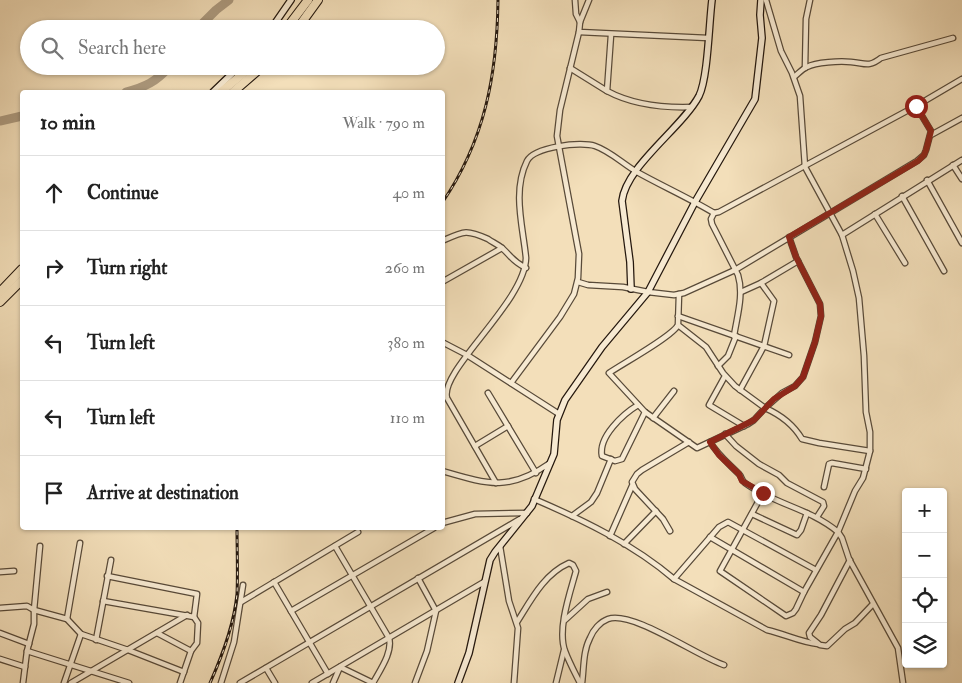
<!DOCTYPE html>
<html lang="en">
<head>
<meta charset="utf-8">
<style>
  :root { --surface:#fff; --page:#f2f2f2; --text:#222; --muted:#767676; --line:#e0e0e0 }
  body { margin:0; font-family:"IM FELL Double Pica",serif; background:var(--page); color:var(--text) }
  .controls { position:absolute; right:15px; bottom:15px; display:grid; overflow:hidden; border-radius:5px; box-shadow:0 1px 4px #0004 }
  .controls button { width:45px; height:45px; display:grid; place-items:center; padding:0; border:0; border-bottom:1px solid var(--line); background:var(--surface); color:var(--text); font:25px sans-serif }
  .stop { position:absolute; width:15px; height:15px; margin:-11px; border:4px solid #8f2418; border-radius:50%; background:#fff }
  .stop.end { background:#8f2418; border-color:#fff; box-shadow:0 1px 5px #0008 }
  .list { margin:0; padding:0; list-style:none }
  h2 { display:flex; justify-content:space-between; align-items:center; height:65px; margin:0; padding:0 20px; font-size:21px }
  h2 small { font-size:16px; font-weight:400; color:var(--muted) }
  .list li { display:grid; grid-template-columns:32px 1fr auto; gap:15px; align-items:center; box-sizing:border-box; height:75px; padding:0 20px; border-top:1px solid var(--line) }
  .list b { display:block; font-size:19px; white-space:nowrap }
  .list em { font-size:16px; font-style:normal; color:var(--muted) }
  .icon { flex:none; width:28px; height:28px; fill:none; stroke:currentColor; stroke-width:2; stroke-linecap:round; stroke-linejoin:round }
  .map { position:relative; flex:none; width:962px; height:683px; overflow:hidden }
  .search { position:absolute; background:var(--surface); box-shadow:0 1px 4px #0004; left:20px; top:20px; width:425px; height:55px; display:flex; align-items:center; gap:12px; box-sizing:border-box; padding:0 18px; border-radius:28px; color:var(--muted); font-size:19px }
  .panel { position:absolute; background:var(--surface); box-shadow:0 1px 4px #0004; left:20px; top:90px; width:425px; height:440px; border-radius:5px }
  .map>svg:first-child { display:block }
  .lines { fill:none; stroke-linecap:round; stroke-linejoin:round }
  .river { stroke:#ad9b80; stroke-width:9 }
  .street-casing { stroke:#584a39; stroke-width:7 }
  .secondary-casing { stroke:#25180e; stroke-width:8 }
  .highway-casing { stroke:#25180e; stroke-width:10 }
  .street { stroke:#f7ead2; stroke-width:4.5 }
  .secondary { stroke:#f7ead2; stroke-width:5.5 }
  .highway { stroke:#f3dfba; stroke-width:8 }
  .rail-casing { stroke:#25180e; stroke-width:3 }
  .rail { stroke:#f7ead2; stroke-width:1; stroke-dasharray:4; stroke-linecap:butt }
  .route { stroke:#8f2418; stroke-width:6 }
</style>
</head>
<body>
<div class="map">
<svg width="962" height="683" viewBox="0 0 962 683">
  <rect width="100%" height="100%" fill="#f3dfba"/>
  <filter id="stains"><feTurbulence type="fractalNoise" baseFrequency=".004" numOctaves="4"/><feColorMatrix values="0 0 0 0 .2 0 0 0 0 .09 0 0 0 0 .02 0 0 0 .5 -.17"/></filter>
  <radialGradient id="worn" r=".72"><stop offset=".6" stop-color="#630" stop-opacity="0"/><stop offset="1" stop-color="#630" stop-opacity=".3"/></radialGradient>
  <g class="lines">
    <g class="river">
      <path d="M197 29 216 10 229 0"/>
      <path d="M126 92C145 87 156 82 170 66"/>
      <path d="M0 121 22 116"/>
    </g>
    <g class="street-casing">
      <g id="street">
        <path d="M575 0 576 14 580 22"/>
        <path d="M589 0 580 22 579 32 708 38"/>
        <path d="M766 0 781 51 792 73 800 96 805 167 842 235 853 271 859 298 864 356 866 412 870 432V451L863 478 855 491 838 532 842 538 849 559 898 648 903 683"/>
        <path d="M611 35 607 91C633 105 662 108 692 107"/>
        <path d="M570 68 607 91"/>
        <path d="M805 68 806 19 810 0"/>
        <path d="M794 77C798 74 802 69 807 67 816 62 840 61 851 62 865 63 868 68 881 58L953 38"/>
        <path d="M931 135 962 118"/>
        <path d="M953 165 962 179"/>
        <path d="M927 180 962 243"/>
        <path d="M902 196 944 271"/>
        <path d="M714 213 711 219 712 224 738 275C744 295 737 316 734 336"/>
        <path d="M875 214 905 263"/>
        <path d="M842 235 962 160"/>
        <path d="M789 237 796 257 820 304 821 316 815 342 803 377 795 386 782 393 765 408C781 415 793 424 802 439L819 443 870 451"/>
        <path d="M442 241C464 231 466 229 488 239 492 242 497 244 502 248 512 257 512 261 526 268"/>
        <path d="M442 282 502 248"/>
        <path d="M578 282 588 285 623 287 648 292 674 295 684 293 735 270 917 161 924 155 926 150 931 131 916 106"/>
        <path d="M741 292 761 283 798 261"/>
        <path d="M678 316 789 355"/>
        <path d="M678 325 706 347 723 373 735 386 765 408 754 420 748 424 697 448 645 412 609 373C622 364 673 336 678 325L679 294"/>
        <path d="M442 342 467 355 559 414"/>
        <path d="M718 366 728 356 736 336"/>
        <path d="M725 376 709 405 744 426"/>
        <path d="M511 383 560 317 574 294 578 278 579 254 557 136 560 110 579 32"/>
        <path d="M740 390 764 346 774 301 761 283"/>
        <path d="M488 393 536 473"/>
        <path d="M638 405C623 414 598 437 602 456L615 461 622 459 645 412"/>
        <path d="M653 418 674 391"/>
        <path d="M725 434 736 446 759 464 779 475 787 483 823 502 824 506 817 517"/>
        <path d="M710 442C718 455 728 463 739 474 742 477 741 480 745 483 774 504 811 509 838 532L804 592 796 609 793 613 786 616 720 571 763 493"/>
        <path d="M475 446 508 426"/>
        <path d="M442 471C487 484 509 492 550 463"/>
        <path d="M496 483 447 398C439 371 525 302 526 258 523 227 512 191 527 161 534 147 581 141 595 146 610 151 623 164 637 172 662 186 689 198 714 213L719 212 916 106 962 79"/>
        <path d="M824 487 829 464 832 463 866 469"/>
        <path d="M534 499C583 520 633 544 674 579L767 630C785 634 800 642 818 644"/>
        <path d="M752 514 797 535 801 530 807 513"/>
        <path d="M572 516 591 502 597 493 611 459"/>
        <path d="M442 523 475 514 527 513"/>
        <path d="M670 531 663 519 635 489 632 482 637 474 642 470 689 442"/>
        <path d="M610 536 632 486"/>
        <path d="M710 537 804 592"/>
        <path d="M624 544 656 511"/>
        <path d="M335 546 389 638C393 652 380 670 373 683"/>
        <path d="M500 546 509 601 518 628 514 683"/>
        <path d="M850 560 821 615 809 633 810 637 820 645 827 646 845 629 855 623 873 604"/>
        <path d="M0 572 14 571"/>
        <path d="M674 579 719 527 728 522 816 570"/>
        <path d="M274 582 328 674"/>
        <path d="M103 601 194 617 197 594 107 576"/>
        <path d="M241 602 358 532"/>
        <path d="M0 608 27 606 34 610 67 619 81 634 128 650 184 672"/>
        <path d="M291 611 434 528"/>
        <path d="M67 619 80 543"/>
        <path d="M565 620 588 599 607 592"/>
        <path d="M517 622C531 600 544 574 569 563L573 565 576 571C570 593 557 629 565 651 569 662 575 673 580 683"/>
        <path d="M0 633 29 644"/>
        <path d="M157 633 191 651"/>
        <path d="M96 640 111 560"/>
        <path d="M27 651 129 683"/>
        <path d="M0 659 25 667"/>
        <path d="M266 668 275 683"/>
        <path d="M23 683 27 651 34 624V610L40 546"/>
        <path d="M64 683 81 634"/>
        <path d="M71 683 187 615"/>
        <path d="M180 683 191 651 197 643 198 623 194 617"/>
        <path d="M221 683 234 642 243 585"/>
        <path d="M240 683 520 519"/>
        <path d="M312 683 484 582"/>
        <path d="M333 683 340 667 373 683"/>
        <path d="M415 683 427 651 436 611 418 578"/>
        <path d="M556 683 564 650"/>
        <path d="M582 683C584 668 583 651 590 638 593 630 600 622 608 619 632 610 697 656 724 665"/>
      </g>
    </g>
    <g class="secondary-casing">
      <g id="secondary">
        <path d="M271 29 291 0"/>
        <path d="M213 92 240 66"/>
        <path d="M631 289 630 262 622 201C626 166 682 128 699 96 708 78 709 23 712 0"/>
        <path d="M458 683 469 653 490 560 495 552 532 506 554 454 557 420 565 400 602 347 648 292 695 202 755 99 762 38 760 15 761 0"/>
      </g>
    </g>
    <g class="highway-casing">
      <g id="highway">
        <path d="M286 29 308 0"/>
        <path d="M297 29 318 0"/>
        <path d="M221 92 252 66"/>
        <path d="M233 92 263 66"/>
        <path d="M0 292 22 269"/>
        <path d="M0 302 22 280"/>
      </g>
    </g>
    <use href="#street" class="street"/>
    <use href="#secondary" class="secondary"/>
    <use href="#highway" class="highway"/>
    <g class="rail-casing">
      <g id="rail">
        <path d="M442 203C485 140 497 75 498 0"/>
        <path d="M210 683C223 654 234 625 237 594 238 572 237 549 237 528"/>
      </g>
    </g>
    <use href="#rail" class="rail"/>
  </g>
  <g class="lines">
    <path class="route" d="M763 493 742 481 739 474 719 455 710 442 754 420 774 399 795 386 803 377 815 342 821 316 820 304 796 257 789 237 918 161 924 155 926 150 931 131 916 106"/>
  </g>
  <rect width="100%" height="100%" filter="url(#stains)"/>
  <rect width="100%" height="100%" fill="url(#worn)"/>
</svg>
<div class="controls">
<button>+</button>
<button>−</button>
<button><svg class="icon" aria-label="locate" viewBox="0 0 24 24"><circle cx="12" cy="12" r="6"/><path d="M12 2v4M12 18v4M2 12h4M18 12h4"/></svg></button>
<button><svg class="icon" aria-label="layers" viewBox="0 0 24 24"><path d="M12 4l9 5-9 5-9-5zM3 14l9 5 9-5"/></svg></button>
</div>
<div class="stop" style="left:916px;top:106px"></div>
<div class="stop end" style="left:763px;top:493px"></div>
<div class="search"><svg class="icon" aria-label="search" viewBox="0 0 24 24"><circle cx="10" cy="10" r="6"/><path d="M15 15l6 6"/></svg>Search here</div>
<section class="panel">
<h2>10 min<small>Walk · 790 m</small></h2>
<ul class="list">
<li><svg class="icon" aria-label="ahead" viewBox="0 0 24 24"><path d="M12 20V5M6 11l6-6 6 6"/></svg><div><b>Continue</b></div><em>40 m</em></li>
<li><svg class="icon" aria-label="right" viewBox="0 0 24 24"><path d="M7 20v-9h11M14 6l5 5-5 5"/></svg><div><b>Turn right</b></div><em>260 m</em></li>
<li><svg class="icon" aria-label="left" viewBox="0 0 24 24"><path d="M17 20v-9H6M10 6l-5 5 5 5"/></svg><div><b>Turn left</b></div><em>380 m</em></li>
<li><svg class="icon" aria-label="left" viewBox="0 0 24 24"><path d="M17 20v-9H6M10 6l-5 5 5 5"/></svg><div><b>Turn left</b></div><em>110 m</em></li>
<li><svg class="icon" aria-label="arrive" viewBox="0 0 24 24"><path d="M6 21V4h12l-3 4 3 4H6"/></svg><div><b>Arrive at destination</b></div></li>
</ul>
</section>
</div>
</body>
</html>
